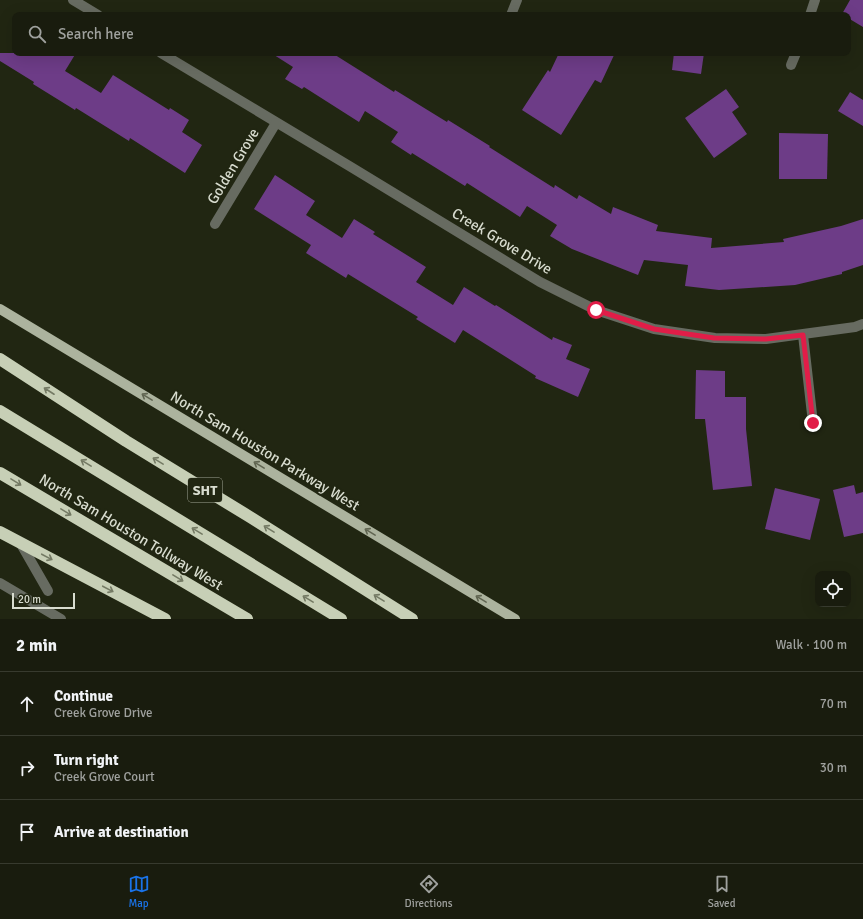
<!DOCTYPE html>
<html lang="en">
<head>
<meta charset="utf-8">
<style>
  :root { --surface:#191c0e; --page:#26291c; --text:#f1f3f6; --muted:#9fa19e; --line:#373a2e; --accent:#1a73e8 }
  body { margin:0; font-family:Signika,sans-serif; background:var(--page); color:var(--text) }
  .controls { position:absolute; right:12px; bottom:12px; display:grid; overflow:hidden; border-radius:8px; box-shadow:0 4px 16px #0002 }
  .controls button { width:36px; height:36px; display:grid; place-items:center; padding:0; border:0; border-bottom:1px solid var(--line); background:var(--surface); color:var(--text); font:20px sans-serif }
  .scale { position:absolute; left:12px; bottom:10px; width:63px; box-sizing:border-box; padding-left:4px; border:2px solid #d8dccf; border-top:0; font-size:11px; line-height:14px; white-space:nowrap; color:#d8dccf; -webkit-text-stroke:3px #212612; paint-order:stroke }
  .stop { position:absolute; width:12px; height:12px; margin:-9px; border:3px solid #e11d48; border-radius:50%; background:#fff }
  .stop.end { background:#e11d48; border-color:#fff; box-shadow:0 1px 4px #0008 }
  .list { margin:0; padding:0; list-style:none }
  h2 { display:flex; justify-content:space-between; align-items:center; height:52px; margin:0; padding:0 16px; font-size:17px }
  h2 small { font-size:13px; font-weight:400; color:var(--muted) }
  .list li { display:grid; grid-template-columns:26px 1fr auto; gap:12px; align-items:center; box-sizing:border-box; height:64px; padding:0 16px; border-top:1px solid var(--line) }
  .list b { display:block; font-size:15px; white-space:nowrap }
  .list p { margin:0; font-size:13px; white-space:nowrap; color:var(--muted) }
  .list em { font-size:13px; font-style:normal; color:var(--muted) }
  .icon { flex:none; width:22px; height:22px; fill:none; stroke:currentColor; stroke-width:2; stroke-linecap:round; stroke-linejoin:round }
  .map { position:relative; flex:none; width:863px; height:619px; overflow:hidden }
  .search { position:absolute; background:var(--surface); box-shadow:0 4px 16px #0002; left:12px; right:12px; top:12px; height:44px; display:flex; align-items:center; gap:10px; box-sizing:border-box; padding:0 14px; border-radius:8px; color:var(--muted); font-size:15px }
  .sheet { height:244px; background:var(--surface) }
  nav { display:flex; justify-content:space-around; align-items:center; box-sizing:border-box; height:56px; border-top:1px solid var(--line); background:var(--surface); font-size:11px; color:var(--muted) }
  nav a { display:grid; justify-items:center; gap:2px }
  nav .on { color:var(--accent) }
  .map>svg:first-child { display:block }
  .building { fill:#6d3c87 }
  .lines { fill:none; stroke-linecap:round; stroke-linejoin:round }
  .minor { stroke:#676b61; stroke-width:10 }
  .major { stroke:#acb39e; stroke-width:10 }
  .highway { stroke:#c7cfb6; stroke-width:12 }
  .oneway { stroke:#747a64 }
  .oneway2 { stroke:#606551 }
  .route { stroke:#e11d48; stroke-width:5 }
  .labels { text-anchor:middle; stroke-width:4; stroke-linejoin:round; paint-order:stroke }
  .shield { fill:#212612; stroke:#a1a596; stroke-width:1 }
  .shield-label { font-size:14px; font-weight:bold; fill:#d8dccf }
  .street-label { font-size:15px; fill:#d8dccf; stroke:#212612 }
</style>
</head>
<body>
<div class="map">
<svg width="863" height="619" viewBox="0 0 863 619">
  <rect width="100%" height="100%" fill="#212612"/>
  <g class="building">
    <path d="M850 0H863V27L848 18V15H844L842 14Z"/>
    <path d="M0 53H76L65 71 101 93 113 75 169 110 170 108 189 120 182 132 202 145 185 173 130 138 129 141 76 108 75 110 33 84 34 82 0 61Z"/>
    <path d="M271 53H332L394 92 395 90 447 122 448 120 490 146 489 147 554 188 555 185 577 199 579 195 611 214 613 207 658 225 656 231 712 238 711 248 784 242 783 239 841 226 863 219V265L842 272V274L795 285 719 290 685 286 688 265 644 260 638 275 572 249 550 236 557 225 527 206 520 217 467 183 465 186 412 153 411 155 391 142 398 132 365 111 359 122 304 87 302 89 285 79 293 67Z"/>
    <path d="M559 53H615L601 83 595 80 561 135 522 110 548 70 550 72Z"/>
    <path d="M674 53H704L701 74 672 70Z"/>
    <path d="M726 89 739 107 732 112 747 134 714 158 685 118Z"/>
    <path d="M850 92 863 100V126L838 111Z"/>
    <path d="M779 133 828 134 827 179H779Z"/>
    <path d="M275 175 315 201 306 215 342 238 354 219 375 232 373 234 426 267 416 282 453 305 464 287 495 306 496 305 552 340 553 337 572 345 566 359 590 369 578 397 535 378 536 376 463 330 455 343 416 319 418 317 348 274 346 278 306 253 311 245 254 209Z"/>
    <path d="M696 370 725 371V397H746V429L752 486 713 490 705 419H695Z"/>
    <path d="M854 485 856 494 863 492V533L844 537 833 490Z"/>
    <path d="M775 488 820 499 810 540 765 529Z"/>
  </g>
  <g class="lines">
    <g class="minor">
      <path d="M73 0 98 15"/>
      <path d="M511 15 517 0"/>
      <path d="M810 15 815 0"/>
      <path d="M161 53 351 167 540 282 596 310 654 329 715 338 766 339 855 327 863 324"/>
      <path d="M791 65 796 53"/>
      <path d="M215 224 276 123"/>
      <path d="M803 335 813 423"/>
      <path d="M21 544 48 591"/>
      <path d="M0 583 61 619"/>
    </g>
    <path class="major" d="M0 309 515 619"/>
    <g class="highway">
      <path d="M0 359 126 441 250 517 412 619"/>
      <path d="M0 411 341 619"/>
      <path d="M0 473 247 619"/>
      <path d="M0 532 165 619"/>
    </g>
  </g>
  <defs><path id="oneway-shaft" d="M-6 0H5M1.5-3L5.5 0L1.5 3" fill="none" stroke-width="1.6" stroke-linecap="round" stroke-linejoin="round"/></defs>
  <g class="oneway">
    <use href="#oneway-shaft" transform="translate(49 391) rotate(-147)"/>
    <use href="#oneway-shaft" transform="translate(158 461) rotate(-149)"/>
    <use href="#oneway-shaft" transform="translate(86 463) rotate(-149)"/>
    <use href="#oneway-shaft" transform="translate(16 482) rotate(32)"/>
    <use href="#oneway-shaft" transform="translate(66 512) rotate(31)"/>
    <use href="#oneway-shaft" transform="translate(269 529) rotate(-148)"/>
    <use href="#oneway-shaft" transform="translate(197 531) rotate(-149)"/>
    <use href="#oneway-shaft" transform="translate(47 557) rotate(28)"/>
    <use href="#oneway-shaft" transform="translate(178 578) rotate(31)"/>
    <use href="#oneway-shaft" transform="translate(108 589) rotate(28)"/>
    <use href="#oneway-shaft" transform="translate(379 598) rotate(-148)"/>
    <use href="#oneway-shaft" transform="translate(308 599) rotate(-149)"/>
  </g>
  <g class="oneway2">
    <use href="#oneway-shaft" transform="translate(147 397) rotate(-149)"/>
    <use href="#oneway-shaft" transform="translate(259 465) rotate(-149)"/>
    <use href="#oneway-shaft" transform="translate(370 532) rotate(-149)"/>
    <use href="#oneway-shaft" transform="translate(481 599) rotate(-149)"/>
  </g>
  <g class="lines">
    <path class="route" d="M596 310 654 329 714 338 766 339 803 335 813 423"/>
  </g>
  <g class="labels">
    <rect class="shield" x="188" y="478" width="34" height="24" rx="3"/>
    <g class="shield-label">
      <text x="205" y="495">SHT</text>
    </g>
    <g class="street-label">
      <text transform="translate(233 166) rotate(-59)" y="5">Golden Grove</text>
      <text transform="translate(502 241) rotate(31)" y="5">Creek Grove Drive</text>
      <text transform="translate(265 451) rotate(31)" y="5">North Sam Houston Parkway West</text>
      <text transform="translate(131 532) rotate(31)" y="5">North Sam Houston Tollway West</text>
    </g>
  </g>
</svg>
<div class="controls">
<button><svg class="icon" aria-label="locate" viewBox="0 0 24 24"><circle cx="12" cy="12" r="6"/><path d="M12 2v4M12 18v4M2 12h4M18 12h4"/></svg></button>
</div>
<div class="scale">20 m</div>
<div class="stop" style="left:596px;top:310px"></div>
<div class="stop end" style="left:813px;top:423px"></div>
<div class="search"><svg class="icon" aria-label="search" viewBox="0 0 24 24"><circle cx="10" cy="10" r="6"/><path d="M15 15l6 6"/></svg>Search here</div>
</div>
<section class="sheet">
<h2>2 min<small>Walk · 100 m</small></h2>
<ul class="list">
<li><svg class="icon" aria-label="ahead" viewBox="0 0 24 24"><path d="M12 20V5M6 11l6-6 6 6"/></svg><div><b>Continue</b><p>Creek Grove Drive</p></div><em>70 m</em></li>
<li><svg class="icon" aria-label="right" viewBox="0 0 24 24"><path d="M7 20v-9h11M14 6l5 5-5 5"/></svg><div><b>Turn right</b><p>Creek Grove Court</p></div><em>30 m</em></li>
<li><svg class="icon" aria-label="arrive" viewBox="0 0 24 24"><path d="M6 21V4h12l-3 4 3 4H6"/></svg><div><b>Arrive at destination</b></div></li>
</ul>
</section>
<nav>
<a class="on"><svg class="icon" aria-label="map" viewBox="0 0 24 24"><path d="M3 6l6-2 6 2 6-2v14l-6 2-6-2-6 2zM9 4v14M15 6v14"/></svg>Map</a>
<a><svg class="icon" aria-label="directions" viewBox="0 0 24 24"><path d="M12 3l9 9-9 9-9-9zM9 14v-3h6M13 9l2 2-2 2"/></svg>Directions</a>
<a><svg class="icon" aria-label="saved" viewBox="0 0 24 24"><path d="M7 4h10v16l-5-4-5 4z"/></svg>Saved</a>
</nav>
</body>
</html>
